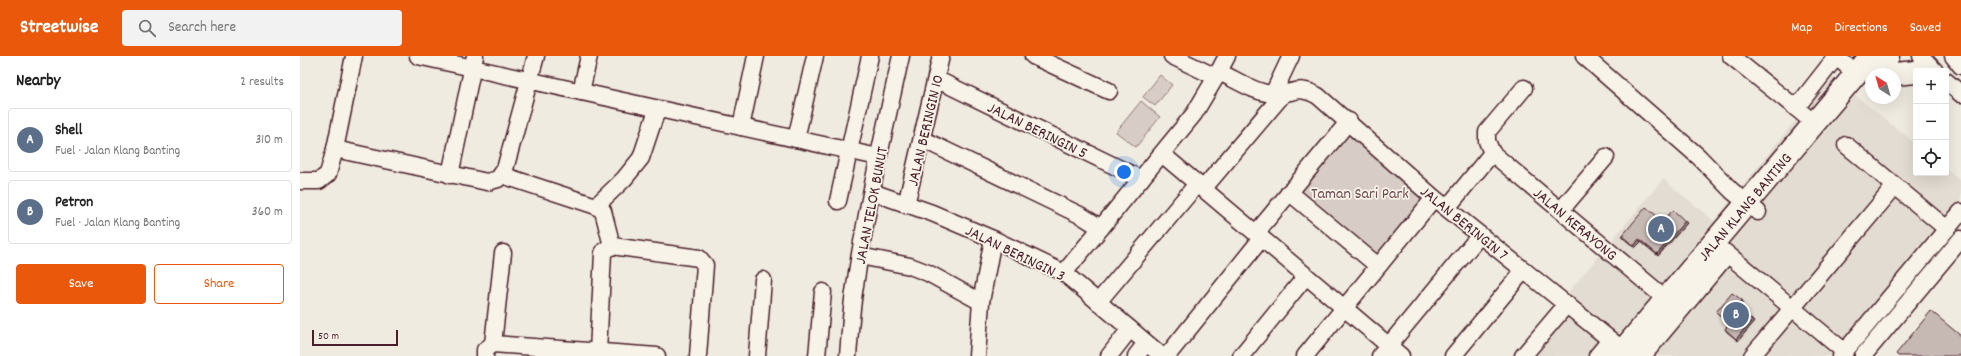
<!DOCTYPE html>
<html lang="en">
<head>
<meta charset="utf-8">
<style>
  :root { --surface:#fff; --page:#f2f2f2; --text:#222; --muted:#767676; --line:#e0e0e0; --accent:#ea580c }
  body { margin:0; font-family:Dekko,sans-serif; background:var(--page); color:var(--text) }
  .controls { position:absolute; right:12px; top:12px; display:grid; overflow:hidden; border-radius:4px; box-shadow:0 4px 16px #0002 }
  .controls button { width:36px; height:36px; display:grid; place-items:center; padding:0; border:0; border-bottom:1px solid var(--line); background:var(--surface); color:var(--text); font:20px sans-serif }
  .compass { position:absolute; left:1565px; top:12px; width:36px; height:36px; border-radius:50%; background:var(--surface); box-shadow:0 4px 16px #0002; rotate:323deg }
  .scale { position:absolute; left:12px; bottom:10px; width:86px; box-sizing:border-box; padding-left:4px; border:2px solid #4a1f2b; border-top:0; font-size:11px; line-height:14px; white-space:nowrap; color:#4a1f2b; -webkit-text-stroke:3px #f7f3e8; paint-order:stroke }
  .you { position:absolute; left:824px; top:116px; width:14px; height:14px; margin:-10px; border:3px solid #fff; border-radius:50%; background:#1a73e8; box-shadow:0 0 0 6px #1a73e833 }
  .badge { display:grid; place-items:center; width:26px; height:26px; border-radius:50%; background:var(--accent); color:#fff; font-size:13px; font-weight:700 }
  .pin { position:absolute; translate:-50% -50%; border:2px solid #fff; box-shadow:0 1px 4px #0006 }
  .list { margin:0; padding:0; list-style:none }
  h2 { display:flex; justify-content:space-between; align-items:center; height:52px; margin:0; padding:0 16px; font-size:17px }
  h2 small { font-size:13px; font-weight:400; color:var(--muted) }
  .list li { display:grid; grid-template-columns:26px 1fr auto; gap:12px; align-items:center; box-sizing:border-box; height:64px; margin:0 8px 8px; padding:0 8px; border:1px solid var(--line); border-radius:4px }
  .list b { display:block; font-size:15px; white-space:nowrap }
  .list p { margin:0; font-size:13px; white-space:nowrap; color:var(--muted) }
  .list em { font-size:13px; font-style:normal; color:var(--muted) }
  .actions { display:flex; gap:8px; padding:12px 16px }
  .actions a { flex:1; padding:9px 0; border:1px solid var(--accent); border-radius:4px; text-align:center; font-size:14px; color:var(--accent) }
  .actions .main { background:var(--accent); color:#fff }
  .icon { flex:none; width:22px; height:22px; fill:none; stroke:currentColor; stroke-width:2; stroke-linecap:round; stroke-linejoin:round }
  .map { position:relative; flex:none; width:1661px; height:300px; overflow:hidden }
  header { display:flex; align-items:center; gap:24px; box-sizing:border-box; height:56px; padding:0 20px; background:var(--accent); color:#fff }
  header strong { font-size:19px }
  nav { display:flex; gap:22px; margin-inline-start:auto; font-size:14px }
  .search { width:280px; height:36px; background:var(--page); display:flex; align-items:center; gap:10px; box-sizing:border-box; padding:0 14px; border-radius:4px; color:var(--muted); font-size:15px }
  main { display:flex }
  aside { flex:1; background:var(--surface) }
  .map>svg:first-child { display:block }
  .built { fill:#e3dcd2 }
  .green { fill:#d8cdc6; stroke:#917678 }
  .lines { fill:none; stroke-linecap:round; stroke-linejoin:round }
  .minor-casing { stroke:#4a1f2b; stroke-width:19 }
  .highway-casing { stroke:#4a1f2b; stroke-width:25 }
  .minor { stroke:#f7f3e8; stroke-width:16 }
  .highway { stroke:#f7f3e8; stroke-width:22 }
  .wall { fill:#aa9e9a; stroke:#4a1f2b }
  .shaded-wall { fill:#8b817d; stroke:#4a1f2b }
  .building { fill:#c6b8b3; stroke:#4a1f2b }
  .labels { text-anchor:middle; stroke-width:3.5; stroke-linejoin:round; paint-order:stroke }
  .street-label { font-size:16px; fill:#4a1f2b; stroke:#f7f3e8 }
  .park-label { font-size:16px; fill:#6e4a52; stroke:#f7f3e8 }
</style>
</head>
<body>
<header>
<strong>Streetwise</strong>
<div class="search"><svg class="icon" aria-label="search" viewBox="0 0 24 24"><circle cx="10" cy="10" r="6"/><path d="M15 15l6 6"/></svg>Search here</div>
<nav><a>Map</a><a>Directions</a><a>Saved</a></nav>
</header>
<main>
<aside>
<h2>Nearby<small>2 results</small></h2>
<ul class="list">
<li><span class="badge" style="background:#5c6f8a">A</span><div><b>Shell</b><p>Fuel · Jalan Klang Banting</p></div><em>310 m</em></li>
<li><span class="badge" style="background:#5c6f8a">B</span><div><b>Petron</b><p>Fuel · Jalan Klang Banting</p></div><em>360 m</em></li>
</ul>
<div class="actions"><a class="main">Save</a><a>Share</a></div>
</aside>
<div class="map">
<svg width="1661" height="300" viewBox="0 0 1661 300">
  <rect width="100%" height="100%" fill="#f0ebe0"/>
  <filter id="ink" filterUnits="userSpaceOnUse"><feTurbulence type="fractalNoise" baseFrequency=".025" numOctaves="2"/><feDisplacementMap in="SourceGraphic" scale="8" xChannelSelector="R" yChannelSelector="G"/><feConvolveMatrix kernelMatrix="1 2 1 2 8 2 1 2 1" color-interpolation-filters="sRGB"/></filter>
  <g filter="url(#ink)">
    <path class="built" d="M1531 20 1616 88V117H1646V113L1661 125V194L1573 300H1215L1363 123 1414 165Z"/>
    <g class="green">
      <path d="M860 19 872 29 855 50 843 41Z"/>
      <path d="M841 45 860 61 836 91 816 76Z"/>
      <path d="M1049 65 1134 142 1078 210 989 136Z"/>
    </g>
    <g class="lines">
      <g class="minor-casing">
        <g id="minor">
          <path d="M118 0 578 101"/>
          <path d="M733 0 809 35"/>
          <path d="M872 0 916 21"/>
          <path d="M1284 0 1399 101 1432 135 1458 156"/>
          <path d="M1431 0 1496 52"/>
          <path d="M1621 0 1635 15"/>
          <path d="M1653 0 1661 10"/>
          <path d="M919 16C935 23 955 37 973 38 993 39 998 28 1018 40L1134 142 1323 294"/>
          <path d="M636 23 841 123"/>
          <path d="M1646 25 1661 38"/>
          <path d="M1224 32 1187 76V85L1192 97 1366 243"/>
          <path d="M281 36 289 0"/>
          <path d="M973 38 991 0"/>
          <path d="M1514 67 1496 52 1536 1 1556 17"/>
          <path d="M441 71 456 0"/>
          <path d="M496 83 515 0"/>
          <path d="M622 83 782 160 801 172"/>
          <path d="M1546 89 1647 173"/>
          <path d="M35 93 187 126 198 123 205 113 236 0"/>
          <path d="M862 98 1101 300"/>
          <path d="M150 119 175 0"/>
          <path d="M202 119 296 150 303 155 312 190"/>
          <path d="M0 125H19L28 118 35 93 54 0"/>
          <path d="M903 133 984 37"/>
          <path d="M572 136 632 157 693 183 764 217 862 300"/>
          <path d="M989 136 1078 210"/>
          <path d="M538 145 570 0"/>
          <path d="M606 149 641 0"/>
          <path d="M296 150 324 123 341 102 357 54"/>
          <path d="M1147 152 1192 97"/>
          <path d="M1261 154 1306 101"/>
          <path d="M1425 196 1545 296"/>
          <path d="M560 200 610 210 628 217 681 246"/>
          <path d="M764 217 894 58 916 21 927 0"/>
          <path d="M798 246 897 128"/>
          <path d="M193 288 357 300"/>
          <path d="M193 288 203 197"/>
          <path d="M298 296 303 197 305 194 312 190 399 202 405 209 398 300"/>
          <path d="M185 300V294L193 288"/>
          <path d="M457 300 463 224"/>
          <path d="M517 300 523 236"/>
          <path d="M548 300C550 277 551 253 555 230 566 153 584 76 601 0"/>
          <path d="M677 300 681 246 693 183"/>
          <path d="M809 300 830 273"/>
          <path d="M836 300 846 287"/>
          <path d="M867 300 957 188 961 171 1049 65"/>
          <path d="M941 300 1006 220"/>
          <path d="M1005 300 1134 142"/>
          <path d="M1080 300 1180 179"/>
          <path d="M1153 300 1224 214"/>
          <path d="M1223 300 1267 248"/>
          <path d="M1297 300 1310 284"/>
          <path d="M1452 300 1595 130"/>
          <path d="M1541 300 1661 156"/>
          <path d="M1563 300 1661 183"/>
        </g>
      </g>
      <g class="highway-casing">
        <g id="highway">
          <path d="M1574 18 1588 0"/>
          <path d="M1595 18 1616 16"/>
          <path d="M1318 300 1571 0"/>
          <path d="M1339 300 1423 199"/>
        </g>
      </g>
      <use href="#minor" class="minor"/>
      <use href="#highway" class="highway"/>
    </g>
    <g class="wall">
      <path d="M1363 165H1385L1387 167 1358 200 1341 186 1335 192 1323 182 1322 180Z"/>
      <path d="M1442 244 1443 247 1439 252 1454 266 1438 285 1427 276 1425 273 1435 261 1433 259 1427 266 1418 258 1416 256Z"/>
    </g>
    <g class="shaded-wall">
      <path d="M1385 165 1387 167 1358 200 1357 198Z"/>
      <path d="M1339 183 1341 186 1335 192 1334 190Z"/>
      <path d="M1442 244 1443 247 1438 253 1437 250Z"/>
      <path d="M1431 257 1433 259 1427 266 1425 264Z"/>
      <path d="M1452 264 1454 266 1438 285 1436 283Z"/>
    </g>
    <g class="building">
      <path d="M1346 151 1363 165 1373 154 1385 165 1357 198 1339 183 1334 190 1322 180Z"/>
      <path d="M1432 237 1442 244 1437 250 1452 264 1436 283 1425 273 1436 261 1431 257 1425 264 1416 256Z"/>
      <path d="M1631 255 1661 280V300H1598L1596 298Z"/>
    </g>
  </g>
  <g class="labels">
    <g class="street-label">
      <text transform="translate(738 73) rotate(26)" y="6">JALAN BERINGIN 5</text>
      <text transform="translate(624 74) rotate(-77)" y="6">JALAN BERINGIN 10</text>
      <text transform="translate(570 149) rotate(-79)" y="6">JALAN TELOK BUNUT</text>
      <text transform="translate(1444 150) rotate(-50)" y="6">JALAN KLANG BANTING</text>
      <text transform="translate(1165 166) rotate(39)" y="6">JALAN BERINGIN 7</text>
      <text transform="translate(1276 167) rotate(40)" y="6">JALAN KERAYONG</text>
      <text transform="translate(716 196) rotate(26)" y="6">JALAN BERINGIN 3</text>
    </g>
    <g class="park-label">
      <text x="1060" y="142">Taman Sari Park</text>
    </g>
  </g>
</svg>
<div class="controls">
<button>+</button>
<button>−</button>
<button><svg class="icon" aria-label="locate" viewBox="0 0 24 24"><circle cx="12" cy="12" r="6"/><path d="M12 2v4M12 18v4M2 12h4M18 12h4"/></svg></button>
</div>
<svg class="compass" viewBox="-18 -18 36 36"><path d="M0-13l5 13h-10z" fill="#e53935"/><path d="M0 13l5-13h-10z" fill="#767676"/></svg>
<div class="scale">50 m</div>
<div class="you"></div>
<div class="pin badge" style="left:1361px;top:173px;background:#5c6f8a">A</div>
<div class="pin badge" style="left:1436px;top:259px;background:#5c6f8a">B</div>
</div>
</main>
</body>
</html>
